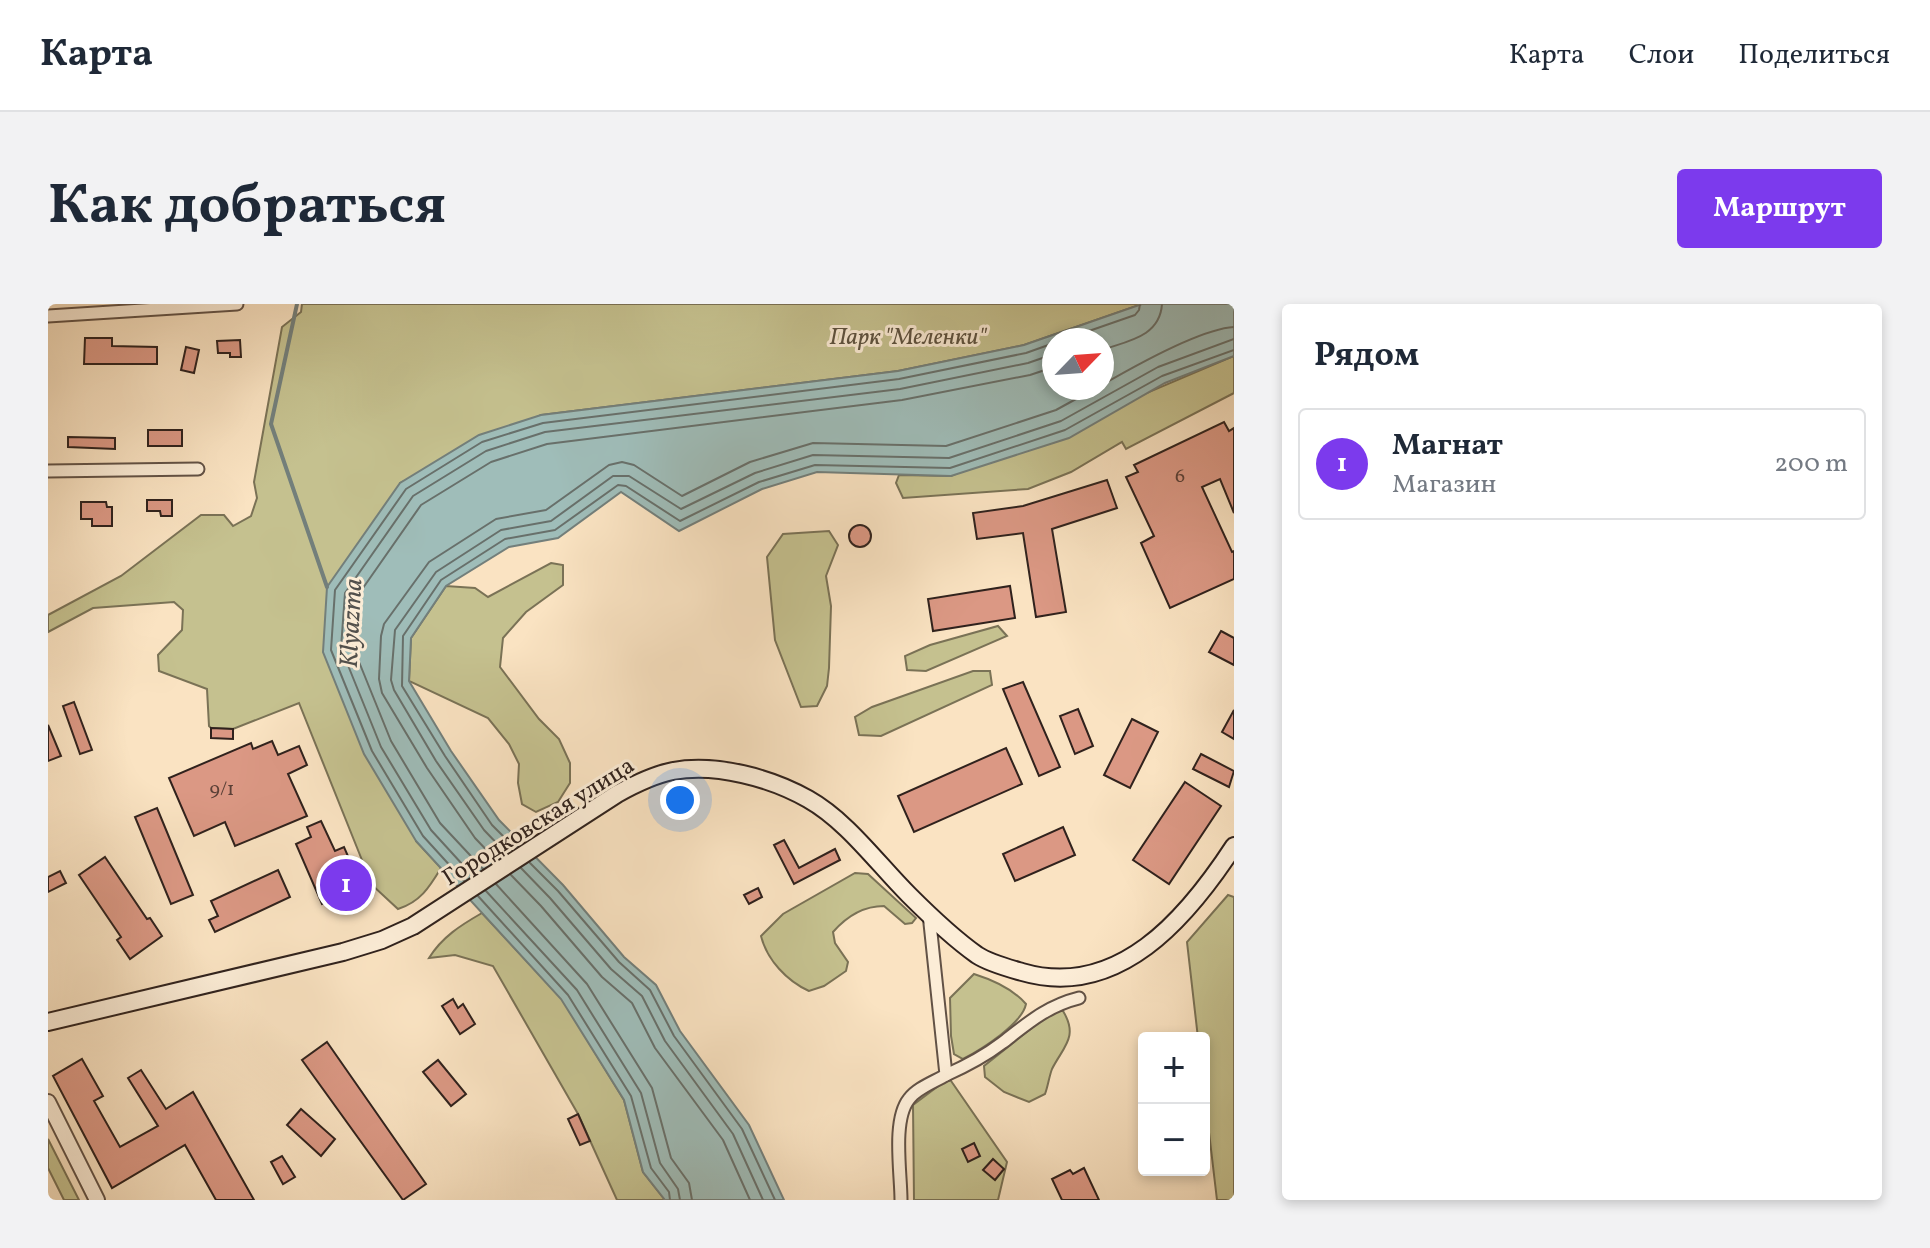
<!DOCTYPE html>
<html lang="ru">
<head>
<meta charset="utf-8">
<style>
  :root { --surface:#fff; --page:#f2f2f3; --text:#1f2937; --muted:#747a83; --line:#e0e1e3; --accent:#7c3aed }
  body { margin:0; font-family:Vollkorn,serif; background:var(--page); color:var(--text) }
  .controls { position:absolute; right:24px; bottom:24px; display:grid; overflow:hidden; border-radius:8px; box-shadow:0 4px 12px #0003 }
  .controls button { width:72px; height:72px; display:grid; place-items:center; padding:0; border:0; border-bottom:2px solid var(--line); background:var(--surface); color:var(--text); font:40px sans-serif }
  .compass { position:absolute; left:994px; top:24px; width:72px; height:72px; border-radius:50%; background:var(--surface); box-shadow:0 4px 12px #0003; rotate:65deg }
  .you { position:absolute; left:632px; top:496px; width:28px; height:28px; margin:-20px; border:6px solid #fff; border-radius:50%; background:#1a73e8; box-shadow:0 0 0 12px #1a73e833 }
  .badge { display:grid; place-items:center; width:52px; height:52px; border-radius:50%; background:var(--accent); color:#fff; font-size:26px; font-weight:700 }
  .pin { position:absolute; translate:-50% -50%; border:4px solid #fff; box-shadow:0 2px 8px #0006 }
  .list { margin:0; padding:0; list-style:none }
  h2 { display:flex; justify-content:space-between; align-items:center; height:104px; margin:0; padding:0 32px; font-size:34px }
  h2 small { font-size:26px; font-weight:400; color:var(--muted) }
  .list li { display:grid; grid-template-columns:52px 1fr auto; gap:24px; align-items:center; box-sizing:border-box; height:112px; margin:0 16px 16px; padding:0 16px; border:2px solid var(--line); border-radius:8px }
  .list b { display:block; font-size:30px; white-space:nowrap }
  .list p { margin:0; font-size:26px; white-space:nowrap; color:var(--muted) }
  .list em { font-size:26px; font-style:normal; color:var(--muted) }
  .map { position:relative; flex:none; width:1186px; height:896px; overflow:hidden; border-radius:8px }
  header { display:flex; align-items:center; gap:48px; box-sizing:border-box; height:112px; padding:0 40px; background:var(--surface); border-bottom:2px solid var(--line) }
  header strong { font-size:38px }
  nav { display:flex; gap:44px; margin-inline-start:auto; font-size:28px }
  .intro { display:flex; align-items:center; justify-content:space-between; box-sizing:border-box; height:192px; padding:0 48px }
  h1 { margin:0; font-size:56px }
  .button { padding:20px 36px; border-radius:8px; background:var(--accent); color:#fff; font-size:28px; font-weight:700 }
  main { display:flex; gap:48px; padding:0 48px }
  aside { flex:1; background:var(--surface); border-radius:8px; box-shadow:0 4px 12px #0003 }
  .map>svg:first-child { display:block }
  .green { fill:#c5c18f; stroke:#7a7256; stroke-width:2 }
  .water { fill:#9fbdb9; stroke:#737f7b; stroke-width:2; fill-rule:evenodd }
  .lines { fill:none; stroke-linecap:round; stroke-linejoin:round }
  .shore { stroke:#68706b; stroke-width:2 }
  .stream { stroke:#737f7b; stroke-width:4 }
  .building { fill:#db9884; stroke:#30221d; stroke-width:2 }
  .minor-casing { stroke:#625246; stroke-width:15 }
  .tertiary-casing { stroke:#625246; stroke-width:18 }
  .secondary-casing { stroke:#30221d; stroke-width:20 }
  .minor { stroke:#fcedd7; stroke-width:11 }
  .tertiary { stroke:#fcedd7; stroke-width:14 }
  .secondary { stroke:#fcedd7; stroke-width:16 }
  .labels { text-anchor:middle; stroke-width:6; stroke-linejoin:round; paint-order:stroke }
  .number-label { font-size:20px; fill:#5b4037 }
  .park-label { font-size:24px; font-style:italic; fill:#5d523f; stroke:#fcedd7 }
  .street-label { font-size:24px; fill:#30221d; stroke:#fcedd7 }
  .water-label { font-size:26px; font-style:italic; fill:#51504c; stroke:#fcedd7 }
</style>
</head>
<body>
<header>
<strong>Карта</strong>
<nav><a>Карта</a><a>Слои</a><a>Поделиться</a></nav>
</header>
<div class="intro"><h1>Как добраться</h1><a class="button">Маршрут</a></div>
<main>
<div class="map">
<svg width="1186" height="896" viewBox="0 0 1186 896">
  <rect width="100%" height="100%" fill="#fae3c2"/>
  <filter id="stains"><feTurbulence type="fractalNoise" baseFrequency=".0025" numOctaves="4"/><feColorMatrix values="0 0 0 0 .2 0 0 0 0 .09 0 0 0 0 .02 0 0 0 .5 -.17"/></filter>
  <radialGradient id="worn" r=".72"><stop offset=".6" stop-color="#630" stop-opacity="0"/><stop offset="1" stop-color="#630" stop-opacity=".3"/></radialGradient>
  <g class="green">
    <path d="M254 0H1094L976 41 850 67 493 111 352 179 368 537 393 564C381 584 372 598 350 605L324 581 251 399 185 425 163 424 161 422 159 385 111 367 110 351 134 326 135 306 126 298 45 304 0 328V311L73 272 153 211H176L185 222 203 212 209 194 206 178 234 23 253 8Z"/>
    <path d="M1186 52V89L1078 145 1074 138 1023 168 980 185 855 194 848 179 851 171 903 172Z"/>
    <path d="M781 227 790 241 778 272 783 302 781 364 779 382 769 402 753 403 727 336 719 253 735 230Z"/>
    <path d="M503 259 515 261V281L478 308 455 334 452 363 491 415 511 435 522 459V479L510 498 488 508 474 500 470 479 471 460 461 440 440 414 361 377 363 334 398 282 427 284 440 293Z"/>
    <path d="M950 322 959 332 878 367 859 366 857 352 882 341Z"/>
    <path d="M925 367H942L944 381 833 432 811 431 807 413 824 403Z"/>
    <path d="M807 569 820 570 868 614 864 619 857 620 836 602C815 602 799 612 785 628L787 639 800 658 798 667 776 682 761 687C739 677 719 656 713 632L735 610Z"/>
    <path d="M1180 591 1186 593V896H1169L1156 786V734H1150L1139 638Z"/>
    <path d="M434 609 514 695 576 796 595 868 617 896H569L530 810 445 662 407 651 381 654C394 633 413 621 434 609Z"/>
    <path d="M926 670C945 676 965 685 978 700 974 720 934 745 915 755L906 750 903 732 902 694Z"/>
    <path d="M1005 707H1015C1031 733 1015 743 1004 765 1001 773 1000 782 997 790L981 798 956 788 937 773 936 762Z"/>
    <path d="M901 774 959 858 950 896H866L865 801Z"/>
    <path d="M0 835 31 896H16L0 864Z"/>
  </g>
  <path class="water" d="M1094 0H1186V52L1117 79 1021 134 903 172 769 168 714 185 631 227 573 188 510 234 461 243 398 282 363 334 361 377 403 447 451 516 515 581 576 653 608 681 632 727 701 821 736 896H617L595 868 576 796 513 695 368 537 316 450 275 348 279 283 352 179 431 131 493 111 850 67 976 41ZM1006 36H1054V84H1006Z"/>
  <g class="lines">
    <g class="shore">
      <path d="M1015 36 1087 11 1091 6 1092 0"/>
      <path d="M1054 46C1079 37 1112 33 1114 0"/>
      <path d="M1054 81C1085 63 1152 25 1186 23"/>
      <path d="M467 544 444 521 397 452 354 382 355 332 393 276 457 235 507 226 570 181 578 182 632 217 711 178 767 161 902 164 1017 126 1114 72 1186 46"/>
      <path d="M459 550 436 526 388 457 346 386 343 376 347 326 388 268 453 226 503 217 565 172H581L633 205 707 169 765 151 901 154 1013 117 1110 63 1186 35"/>
      <path d="M448 556 427 534 379 464 334 389 331 375 333 332 336 320 381 258 448 215 498 206 561 161 574 158 586 161 634 192 702 158 765 139 898 142 1008 106 1048 84"/>
      <path d="M482 559 510 587 571 658 602 686 626 732 694 825 727 896"/>
      <path d="M473 564 502 594 563 665 594 692 617 737 685 830 715 896"/>
      <path d="M435 565 392 519 343 437 305 343 308 294 373 201 443 158 499 140 854 96 982 71 1006 63"/>
      <path d="M463 571 493 602 554 673 584 699 607 744 675 836 702 896"/>
      <path d="M425 572 383 526 333 443 293 344 297 289 365 192 438 147 497 128 852 85 980 59 1006 50"/>
      <path d="M416 577 375 532 324 447 283 346 287 286 358 185 434 138 495 119 851 75 978 49 1006 39"/>
      <path d="M448 580 539 680 604 784 623 854 641 879 644 896"/>
      <path d="M438 587 529 686 593 789 612 859 630 885 632 896"/>
      <path d="M430 592 520 691 583 792 603 864 621 888 622 896"/>
    </g>
    <path class="stream" d="M249 0 223 120 279 283"/>
  </g>
  <g class="building">
    <path d="M37 34H64V42L109 43V60H36Z"/>
    <path d="M192 36 193 53H182V49H170L169 37Z"/>
    <path d="M138 43 151 46 146 69 133 66Z"/>
    <path d="M1176 118 1181 127 1186 124V209L1172 175 1154 183 1184 248 1186 247V275L1122 304 1093 239 1106 232 1078 173 1090 168 1086 161Z"/>
    <rect x="100" y="126" width="34" height="16"/>
    <path d="M20 133 67 134V145L20 143Z"/>
    <path d="M1059 176 1069 204 1004 225 1018 308 988 313 975 229 929 235 925 209 975 202Z"/>
    <path d="M99 196H124V212H113L112 207H99Z"/>
    <path d="M33 198H58L59 203H64V222H44V215H33Z"/>
    <circle cx="812" cy="232" r="11"/>
    <path d="M962 282 967 314 885 327 880 295Z"/>
    <path d="M1173 327 1186 334V361L1161 348Z"/>
    <path d="M975 378 1012 463 991 472 955 385Z"/>
    <path d="M26 398 44 446 32 450 15 402Z"/>
    <path d="M1030 405 1045 442 1027 450 1012 412Z"/>
    <path d="M1186 406V435L1174 428Z"/>
    <path d="M1084 415 1110 428 1082 484 1056 471Z"/>
    <path d="M0 421 13 452 0 457Z"/>
    <path d="M163 424 185 425V435L163 434Z"/>
    <path d="M224 437 230 451 251 442 259 461 240 470 259 512 187 542 177 518 146 532 121 474 203 439 205 445Z"/>
    <path d="M958 444 974 480 866 528 850 492Z"/>
    <path d="M1153 450 1186 467 1181 483 1145 465Z"/>
    <path d="M1137 478 1173 502 1121 580 1085 556Z"/>
    <path d="M109 504 145 591 123 600 87 513Z"/>
    <path d="M273 517 287 547 296 543 313 582 274 600 248 540 263 533 259 523Z"/>
    <path d="M1015 523 1027 551 967 577 955 550Z"/>
    <path d="M736 536 751 564 787 545 792 556 746 580 726 541Z"/>
    <path d="M57 553 99 615 102 614 114 632 82 655 69 636 73 633 31 571Z"/>
    <path d="M230 566 242 593 167 628 161 616 170 612 163 597Z"/>
    <path d="M12 567 18 579 0 588V573Z"/>
    <path d="M710 584 714 593 701 600 696 591Z"/>
    <path d="M405 695 410 704 415 700 427 720 412 730 394 702Z"/>
    <path d="M279 738 378 880 355 896 254 756Z"/>
    <path d="M34 755 55 792 46 797 72 843 110 822 80 774 93 766 118 805 145 788 206 896H168L137 841 64 884 5 772Z"/>
    <path d="M390 756 418 790 403 802 375 768Z"/>
    <path d="M253 805 287 835 273 852 239 821Z"/>
    <path d="M530 810 542 837 532 841 520 815Z"/>
    <path d="M926 839 932 852 920 858 914 845Z"/>
    <path d="M234 852 247 873 235 880 223 858Z"/>
    <path d="M945 855 956 865 947 876 935 866Z"/>
    <path d="M1036 864 1051 896H1014L1004 875 1022 866 1025 870Z"/>
  </g>
  <g class="lines">
    <g class="minor-casing">
      <g id="minor">
        <path d="M0 12 189 0"/>
        <path d="M0 167 150 165"/>
        <path d="M898 771C918 762 937 752 954 739 980 719 999 702 1031 694"/>
        <path d="M853 896C853 869 844 816 861 795 869 784 886 778 898 771L881 610"/>
      </g>
    </g>
    <g class="tertiary-casing">
      <path id="tertiary" d="M0 798 49 896"/>
    </g>
    <g class="secondary-casing">
      <path id="secondary" d="M0 718 295 648 334 636 365 622 569 490C587 480 605 471 625 467 668 459 723 474 760 495 799 517 829 559 861 591 882 612 905 634 929 651 941 659 960 664 974 668 1070 696 1139 614 1186 542"/>
    </g>
    <use href="#minor" class="minor"/>
    <use href="#tertiary" class="tertiary"/>
    <use href="#secondary" class="secondary"/>
  </g>
  <g class="labels">
    <g class="number-label">
      <text x="1132" y="178">6</text>
      <text x="174" y="491">9/1</text>
    </g>
    <g class="park-label">
      <text x="860" y="40">Парк "Меленки"</text>
    </g>
    <g class="street-label">
      <text transform="translate(490 517) rotate(-32)" y="8">Городковская улица</text>
    </g>
    <g class="water-label">
      <text transform="translate(302 319) rotate(-87)" y="9">Klyazma</text>
    </g>
  </g>
  <rect width="100%" height="100%" filter="url(#stains)"/>
  <rect width="100%" height="100%" fill="url(#worn)"/>
</svg>
<div class="controls">
<button>+</button>
<button>−</button>
</div>
<svg class="compass" viewBox="-18 -18 36 36"><path d="M0-13l5 13h-10z" fill="#e53935"/><path d="M0 13l5-13h-10z" fill="#747a83"/></svg>
<div class="you"></div>
<div class="pin badge" style="left:298px;top:581px">1</div>
</div>
<aside>
<h2>Рядом<small></small></h2>
<ul class="list">
<li><span class="badge">1</span><div><b>Магнат</b><p>Магазин</p></div><em>200 m</em></li>
</ul>
</aside>
</main>
</body>
</html>
